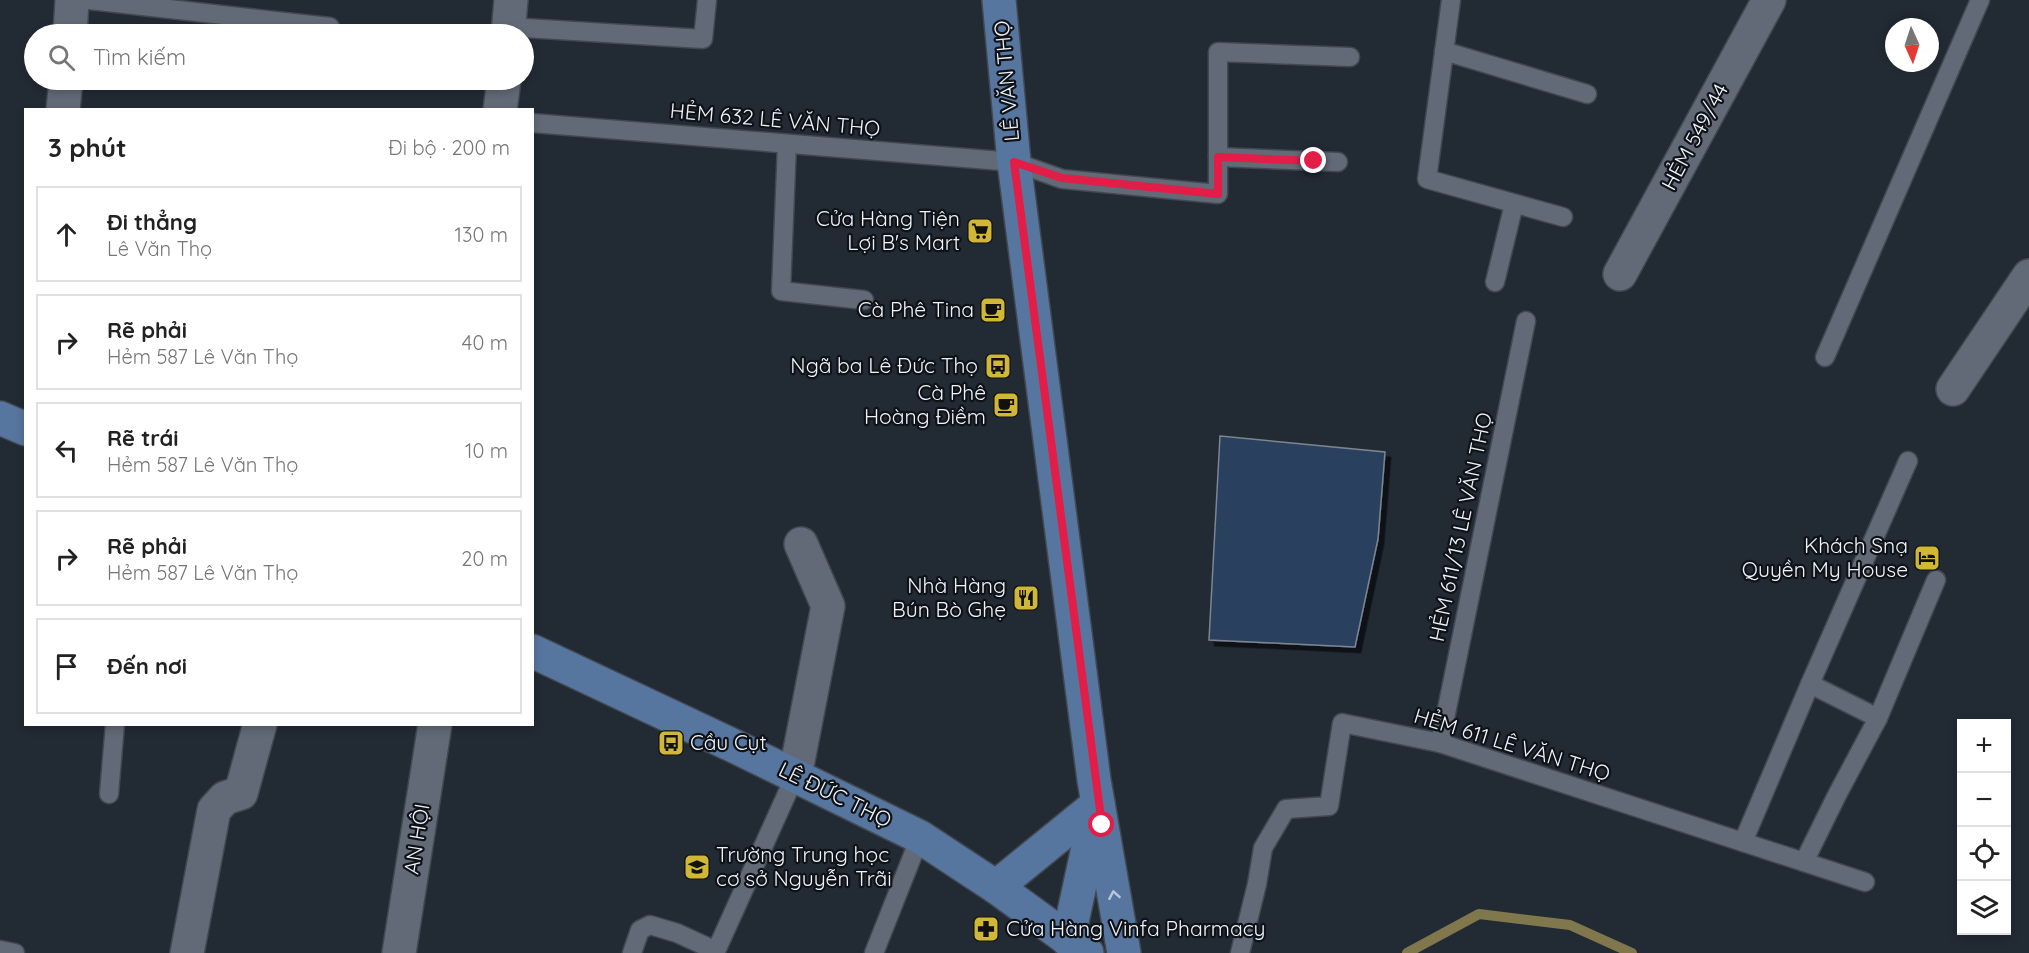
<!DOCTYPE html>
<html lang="vi">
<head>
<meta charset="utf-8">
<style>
  :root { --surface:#fff; --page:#f6f6f6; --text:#222; --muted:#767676; --line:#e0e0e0 }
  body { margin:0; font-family:Quicksand,sans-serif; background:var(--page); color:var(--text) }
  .controls { position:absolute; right:18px; bottom:18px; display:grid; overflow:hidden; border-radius:0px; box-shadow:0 3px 9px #0003 }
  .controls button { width:54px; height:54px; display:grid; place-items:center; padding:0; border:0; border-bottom:2px solid var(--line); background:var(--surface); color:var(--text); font:30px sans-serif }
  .compass { position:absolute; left:1885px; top:18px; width:54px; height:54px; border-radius:50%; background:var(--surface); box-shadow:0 3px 9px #0003; rotate:177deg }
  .stop { position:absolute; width:18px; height:18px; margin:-14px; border:4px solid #e11d48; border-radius:50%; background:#fff }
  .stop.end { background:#e11d48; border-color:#fff; box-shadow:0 2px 6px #0008 }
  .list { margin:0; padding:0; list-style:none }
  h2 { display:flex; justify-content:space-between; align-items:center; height:78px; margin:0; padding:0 24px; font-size:26px }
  h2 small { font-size:20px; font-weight:400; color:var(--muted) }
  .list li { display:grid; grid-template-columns:39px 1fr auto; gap:18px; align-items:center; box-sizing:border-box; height:96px; margin:0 12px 12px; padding:0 12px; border:2px solid var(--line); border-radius:0px }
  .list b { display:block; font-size:22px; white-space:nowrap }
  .list p { margin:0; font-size:20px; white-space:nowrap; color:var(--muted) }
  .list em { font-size:20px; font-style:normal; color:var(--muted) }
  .icon { flex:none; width:33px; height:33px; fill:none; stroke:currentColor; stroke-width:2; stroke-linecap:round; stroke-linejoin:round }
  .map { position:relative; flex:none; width:2029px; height:953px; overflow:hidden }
  .search { position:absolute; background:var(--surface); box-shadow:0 3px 9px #0003; left:24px; top:24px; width:510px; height:66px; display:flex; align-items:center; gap:15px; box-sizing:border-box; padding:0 21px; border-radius:33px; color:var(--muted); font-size:22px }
  .panel { position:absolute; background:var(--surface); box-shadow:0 3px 9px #0003; left:24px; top:108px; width:510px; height:618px; border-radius:0px }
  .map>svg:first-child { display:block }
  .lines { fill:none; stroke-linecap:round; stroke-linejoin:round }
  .stream { stroke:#80774d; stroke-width:10 }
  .building { fill:#293f5e; stroke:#7c8592; stroke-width:1.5; filter:url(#shadow) }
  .service-casing { stroke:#414852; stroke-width:21 }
  .minor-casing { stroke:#414852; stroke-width:36 }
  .secondary-casing { stroke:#414852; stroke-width:36 }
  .service { stroke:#616a76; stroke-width:18 }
  .minor { stroke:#616a76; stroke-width:33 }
  .secondary { stroke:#57769f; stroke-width:33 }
  .oneway { stroke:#b9c7db }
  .route { stroke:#e11d48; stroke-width:8 }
  .labels { text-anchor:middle; stroke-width:4.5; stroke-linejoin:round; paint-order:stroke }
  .street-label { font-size:21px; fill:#eef3fb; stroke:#0f1217 }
  .poi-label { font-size:21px; fill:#eef3fb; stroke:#0f1217; text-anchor:end }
</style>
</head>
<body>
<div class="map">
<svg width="2029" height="953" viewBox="0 0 2029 953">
  <defs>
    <filter id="shadow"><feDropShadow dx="5.5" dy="5.5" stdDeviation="0" flood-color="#0009"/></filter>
  </defs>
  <rect width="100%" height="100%" fill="#222a34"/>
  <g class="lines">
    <path class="stream" d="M1407 953 1479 914 1570 925 1632 953"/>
  </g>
  <path class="building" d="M1220 436 1385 452 1378 539 1355 647 1209 640Z"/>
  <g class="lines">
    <g class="service-casing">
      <g id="service">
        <path d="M89 0 330 27"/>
        <path d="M1451 0 1427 179 1563 217"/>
        <path d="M509 27 703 39 707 0"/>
        <path d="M1444 51 1587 94"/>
        <path d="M532 123 1014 162 1062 179 1218 194V52L1350 57"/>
        <path d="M787 144 781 291 864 300"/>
        <path d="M1218 157 1338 162"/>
        <path d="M1495 282 1514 204"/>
        <path d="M1825 357 1980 0"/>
        <path d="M1810 684 1878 718"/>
        <path d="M1440 743 1526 321"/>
        <path d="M109 794 115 724"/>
        <path d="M1743 842 1810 684 1908 461"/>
        <path d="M1804 862 1837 795 1878 718 1936 580"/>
        <path d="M0 950 15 953"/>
        <path d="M632 953 640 930 650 925 677 933 716 951 795 776"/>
        <path d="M874 953 920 837"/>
        <path d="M1240 953 1257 884 1263 848 1286 809 1329 806 1342 723 1440 743 1865 882"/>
      </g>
    </g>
    <g class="minor-casing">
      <g id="minor">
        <path d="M70 34 72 0"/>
        <path d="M508 34 511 0"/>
        <path d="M63 110 66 80"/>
        <path d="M500 110 504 80"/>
        <path d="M1620 274 1769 0"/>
        <path d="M1953 389 2029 276"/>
        <path d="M795 776 828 606 801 544"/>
        <path d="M187 953 214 810 225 798 241 793 260 724"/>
        <path d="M399 953 435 724"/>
      </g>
    </g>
    <g class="secondary-casing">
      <g id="secondary">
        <path d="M999 0 1014 162 1094 780 1124 953"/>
        <path d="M0 418 26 429"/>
        <path d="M532 651 736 747 920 837 996 887 1087 953"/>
        <path d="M996 887 1098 804"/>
        <path d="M1068 940 1094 820"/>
      </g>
    </g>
    <use href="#service" class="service"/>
    <use href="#minor" class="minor"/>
    <use href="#secondary" class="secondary"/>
  </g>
  <defs><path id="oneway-chevron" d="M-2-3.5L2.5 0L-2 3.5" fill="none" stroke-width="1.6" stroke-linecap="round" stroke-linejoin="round" transform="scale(1.5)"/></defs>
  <use class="oneway" href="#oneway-chevron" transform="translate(1114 895) rotate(-100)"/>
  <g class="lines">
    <path class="route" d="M1102 825 1014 162 1062 178 1218 194V157L1314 161"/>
  </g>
  <defs>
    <g id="supermarket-square" transform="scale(1.35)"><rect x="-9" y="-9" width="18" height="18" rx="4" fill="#d1b736" stroke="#0f1217"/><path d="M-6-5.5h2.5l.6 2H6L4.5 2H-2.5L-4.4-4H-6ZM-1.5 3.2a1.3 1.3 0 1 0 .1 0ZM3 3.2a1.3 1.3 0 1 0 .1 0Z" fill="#111"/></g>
    <g id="cafe-square" transform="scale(1.35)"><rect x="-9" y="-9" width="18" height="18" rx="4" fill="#d1b736" stroke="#0f1217"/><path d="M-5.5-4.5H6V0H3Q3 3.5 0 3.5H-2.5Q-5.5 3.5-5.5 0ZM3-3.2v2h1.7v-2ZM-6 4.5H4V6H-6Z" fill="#111"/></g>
    <g id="bus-square" transform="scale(1.35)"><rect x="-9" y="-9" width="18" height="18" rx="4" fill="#d1b736" stroke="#0f1217"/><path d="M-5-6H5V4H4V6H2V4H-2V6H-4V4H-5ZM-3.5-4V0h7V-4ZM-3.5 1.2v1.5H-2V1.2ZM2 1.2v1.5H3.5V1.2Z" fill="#111"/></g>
    <g id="hotel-square" transform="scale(1.35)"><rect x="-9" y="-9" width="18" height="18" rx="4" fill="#d1b736" stroke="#0f1217"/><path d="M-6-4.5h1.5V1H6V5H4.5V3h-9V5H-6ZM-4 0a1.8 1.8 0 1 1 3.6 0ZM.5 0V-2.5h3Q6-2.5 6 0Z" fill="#111"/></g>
    <g id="restaurant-square" transform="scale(1.35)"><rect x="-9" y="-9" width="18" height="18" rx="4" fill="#d1b736" stroke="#0f1217"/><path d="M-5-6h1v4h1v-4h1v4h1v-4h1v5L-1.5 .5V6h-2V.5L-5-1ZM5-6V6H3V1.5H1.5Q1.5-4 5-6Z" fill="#111"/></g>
    <g id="school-square" transform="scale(1.35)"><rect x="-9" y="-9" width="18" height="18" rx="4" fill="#d1b736" stroke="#0f1217"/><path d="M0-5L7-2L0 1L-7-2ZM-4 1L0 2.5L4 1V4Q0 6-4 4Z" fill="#111"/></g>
    <g id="pharmacy-square" transform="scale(1.35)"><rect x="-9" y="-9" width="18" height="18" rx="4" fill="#d1b736" stroke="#0f1217"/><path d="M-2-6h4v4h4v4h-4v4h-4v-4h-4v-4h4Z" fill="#111"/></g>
  </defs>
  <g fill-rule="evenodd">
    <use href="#supermarket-square" x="980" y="231"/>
    <use href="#cafe-square" x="993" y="310"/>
    <use href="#bus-square" x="998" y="366"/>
    <use href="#cafe-square" x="1006" y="405"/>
    <use href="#hotel-square" x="1927" y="558"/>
    <use href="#restaurant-square" x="1026" y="598"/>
    <use href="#bus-square" x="671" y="743"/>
    <use href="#school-square" x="697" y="867"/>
    <use href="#pharmacy-square" x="986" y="929"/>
  </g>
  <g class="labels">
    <g class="street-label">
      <text transform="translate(1007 81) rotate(-95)" y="7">LÊ VĂN THỌ</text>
      <text transform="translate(775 120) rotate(5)" y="7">HẺM 632 LÊ VĂN THỌ</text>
      <text transform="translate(1695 137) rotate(-62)" y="7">HẺM 549/44</text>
      <text transform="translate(1461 527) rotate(-78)" y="7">HẺM 611/13 LÊ VĂN THỌ</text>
      <text transform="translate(1512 745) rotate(17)" y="7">HẺM 611 LÊ VĂN THỌ</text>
      <text transform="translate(835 795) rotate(26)" y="7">LÊ ĐỨC THỌ</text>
      <text transform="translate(417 839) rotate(-81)" y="7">AN HỘI</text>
    </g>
    <g class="poi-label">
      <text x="960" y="226">Cửa Hàng Tiện<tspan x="960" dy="24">Lợi B's Mart</tspan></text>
      <text x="974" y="317">Cà Phê Tina</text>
      <text x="978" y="373">Ngã ba Lê Đức Thọ</text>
      <text x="986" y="400">Cà Phê<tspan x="986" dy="24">Hoàng Điềm</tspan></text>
      <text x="1908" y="553">Khách Snạ<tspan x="1908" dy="24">Quyền My House</tspan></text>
      <text x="1006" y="593">Nhà Hàng<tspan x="1006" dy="24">Bún Bò Ghẹ</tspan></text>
      <text x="690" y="750" text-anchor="start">Cầu Cụt</text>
      <text x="716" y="862" text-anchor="start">Trường Trung học<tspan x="716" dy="24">cơ sở Nguyễn Trãi</tspan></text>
      <text x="1006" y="936" text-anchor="start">Cửa Hàng Vinfa Pharmacy</text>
    </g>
  </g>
</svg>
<div class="controls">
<button>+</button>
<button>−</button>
<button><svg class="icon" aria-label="locate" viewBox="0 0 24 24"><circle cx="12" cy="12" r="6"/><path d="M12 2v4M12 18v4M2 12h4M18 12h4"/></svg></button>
<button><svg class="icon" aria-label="layers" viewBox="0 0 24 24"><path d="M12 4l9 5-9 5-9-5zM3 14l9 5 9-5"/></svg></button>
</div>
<svg class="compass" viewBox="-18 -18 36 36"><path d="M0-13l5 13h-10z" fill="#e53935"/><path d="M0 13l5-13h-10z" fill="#767676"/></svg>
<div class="stop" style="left:1102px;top:825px"></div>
<div class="stop end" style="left:1314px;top:161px"></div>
<div class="search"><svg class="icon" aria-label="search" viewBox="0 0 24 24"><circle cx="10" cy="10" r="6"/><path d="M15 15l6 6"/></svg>Tìm kiếm</div>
<section class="panel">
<h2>3 phút<small>Đi bộ · 200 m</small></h2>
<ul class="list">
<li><svg class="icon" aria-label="ahead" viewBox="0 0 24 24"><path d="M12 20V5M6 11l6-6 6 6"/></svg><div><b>Đi thẳng</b><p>Lê Văn Thọ</p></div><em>130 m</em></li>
<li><svg class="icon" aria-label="right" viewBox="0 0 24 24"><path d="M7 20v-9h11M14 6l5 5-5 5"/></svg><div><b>Rẽ phải</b><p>Hẻm 587 Lê Văn Thọ</p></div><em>40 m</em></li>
<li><svg class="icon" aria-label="left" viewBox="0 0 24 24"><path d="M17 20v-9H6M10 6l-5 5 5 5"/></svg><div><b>Rẽ trái</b><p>Hẻm 587 Lê Văn Thọ</p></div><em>10 m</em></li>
<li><svg class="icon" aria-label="right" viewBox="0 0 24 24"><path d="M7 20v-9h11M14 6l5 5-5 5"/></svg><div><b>Rẽ phải</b><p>Hẻm 587 Lê Văn Thọ</p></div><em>20 m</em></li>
<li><svg class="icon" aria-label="arrive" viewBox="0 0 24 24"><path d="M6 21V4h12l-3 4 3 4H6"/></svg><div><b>Đến nơi</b></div></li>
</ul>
</section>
</div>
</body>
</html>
